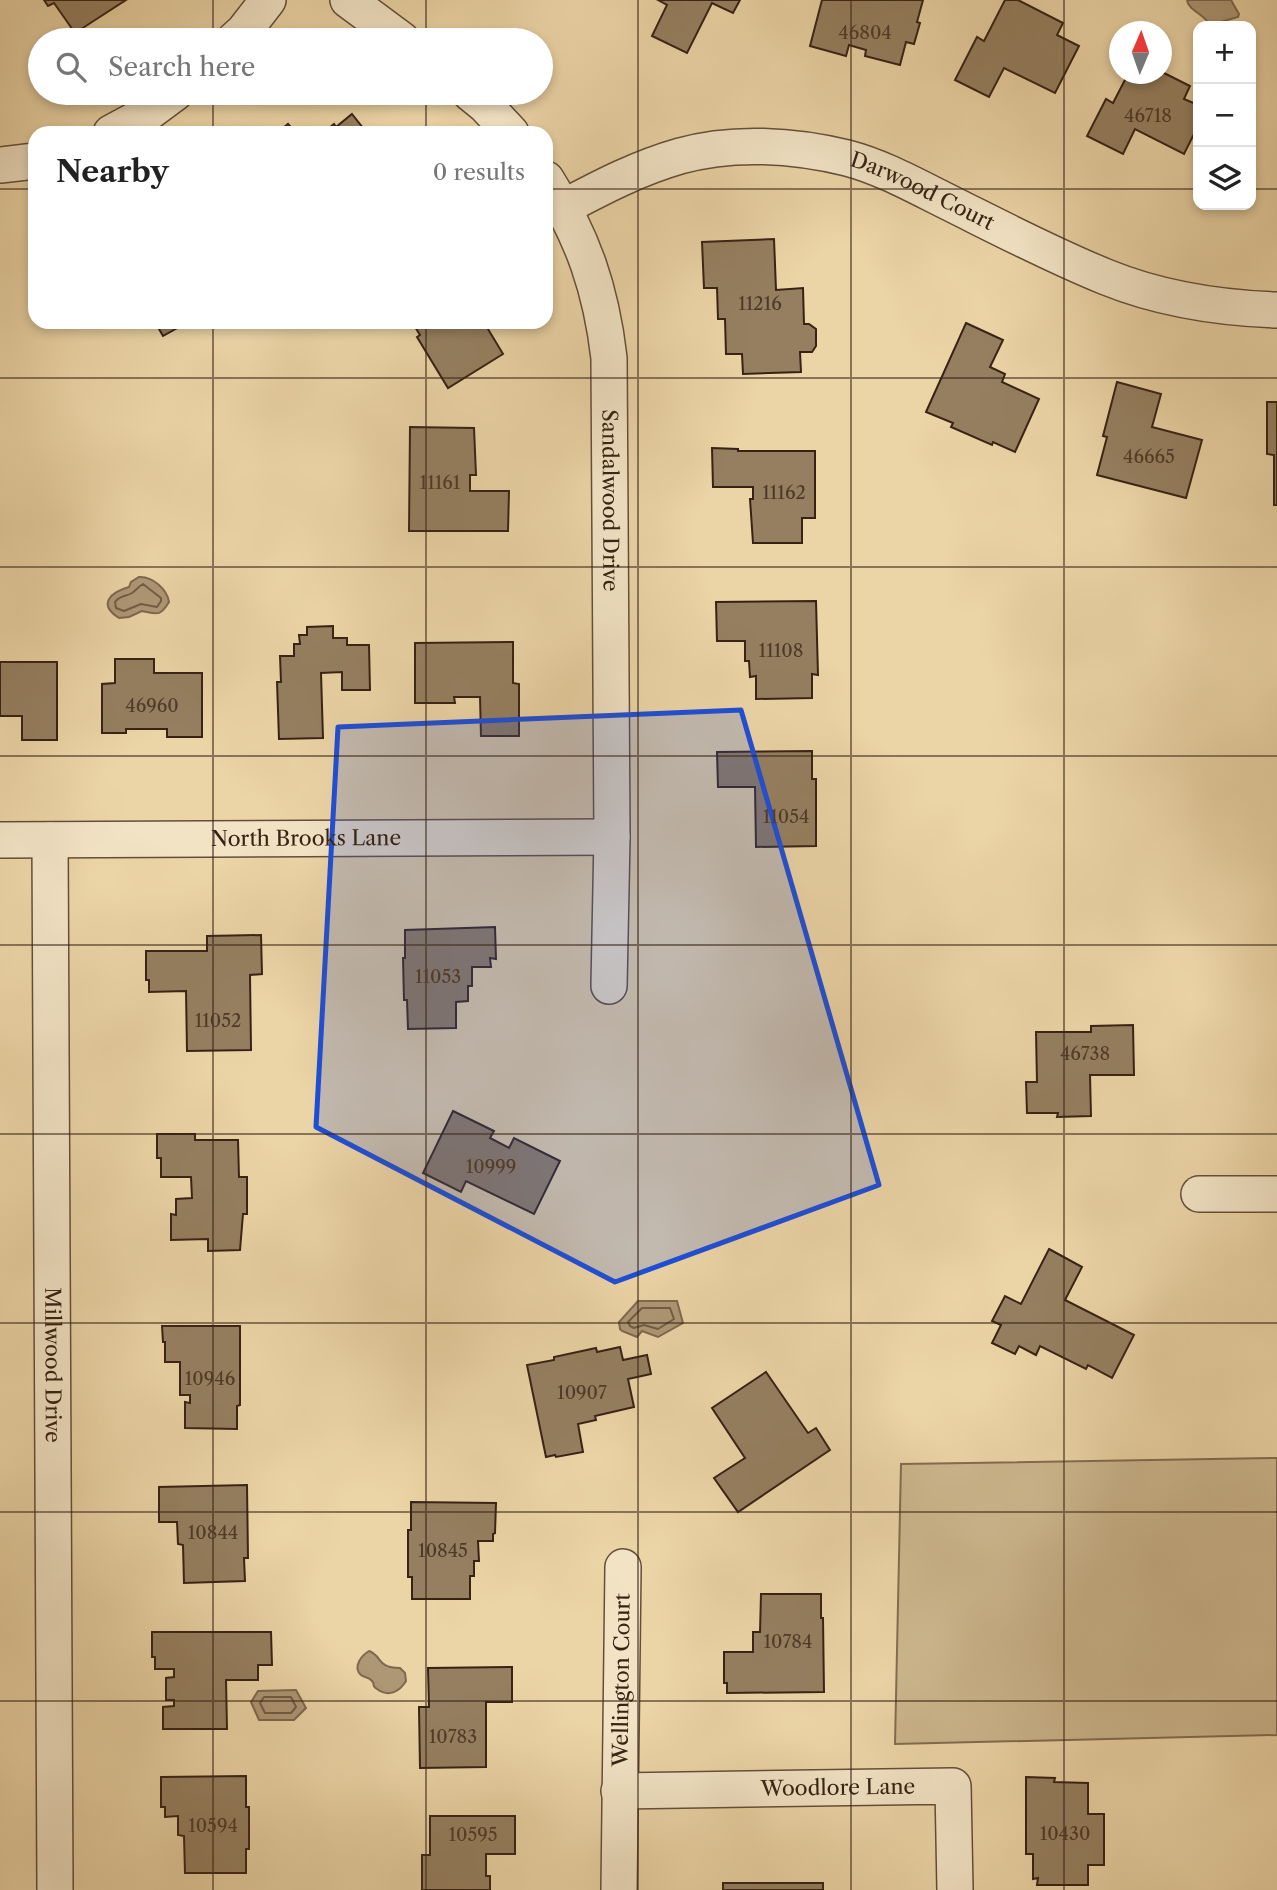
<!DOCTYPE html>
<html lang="en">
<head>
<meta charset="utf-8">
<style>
  :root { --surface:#fff; --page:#f6f6f6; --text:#222; --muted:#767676; --line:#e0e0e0 }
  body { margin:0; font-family:"Libre Caslon Text",serif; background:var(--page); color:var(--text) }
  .controls { position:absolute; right:21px; top:21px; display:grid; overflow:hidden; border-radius:14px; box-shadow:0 4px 10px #0003 }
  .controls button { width:63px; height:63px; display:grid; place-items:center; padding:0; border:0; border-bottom:2px solid var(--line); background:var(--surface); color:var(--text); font:35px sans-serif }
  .compass { position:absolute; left:1109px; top:21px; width:63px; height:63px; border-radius:50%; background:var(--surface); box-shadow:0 4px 10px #0003; rotate:2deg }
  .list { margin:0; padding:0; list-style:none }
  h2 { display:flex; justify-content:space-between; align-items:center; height:91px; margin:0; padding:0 28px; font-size:30px }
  h2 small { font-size:23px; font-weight:400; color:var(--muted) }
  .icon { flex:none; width:38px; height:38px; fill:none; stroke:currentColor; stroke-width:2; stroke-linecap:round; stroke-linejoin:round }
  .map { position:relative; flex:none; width:1277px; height:1890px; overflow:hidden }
  .search { position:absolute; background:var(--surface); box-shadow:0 4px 10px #0003; left:28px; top:28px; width:525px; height:77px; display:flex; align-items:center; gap:18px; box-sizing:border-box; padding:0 24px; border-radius:38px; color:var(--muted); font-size:26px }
  .panel { position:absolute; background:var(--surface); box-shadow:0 4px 10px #0003; left:28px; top:126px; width:525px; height:203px; border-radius:21px }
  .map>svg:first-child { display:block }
  .green { fill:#ccb68d; stroke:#826c51; stroke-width:2 }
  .water { fill:#ae9775; stroke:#7e684f; stroke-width:2 }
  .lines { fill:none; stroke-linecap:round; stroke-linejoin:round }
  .shore { stroke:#725c45; stroke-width:2 }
  .building { fill:#957f60; stroke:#372215; stroke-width:2 }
  .minor-casing { stroke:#644e39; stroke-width:38 }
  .minor { stroke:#f2e3c5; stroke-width:35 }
  .marked { fill:#1d4ed8; fill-opacity:0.2; stroke:#1d4ed8; stroke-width:5; stroke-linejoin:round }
  .grid { fill:none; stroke:#372215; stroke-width:2; stroke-opacity:0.55 }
  .labels { text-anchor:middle; stroke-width:5; stroke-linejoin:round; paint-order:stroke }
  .number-label { font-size:18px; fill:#4e3928 }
  .street-label { font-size:21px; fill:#372215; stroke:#f2e3c5 }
</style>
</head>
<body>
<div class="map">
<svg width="1277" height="1890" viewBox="0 0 1277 1890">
  <rect width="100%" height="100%" fill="#ebd4a6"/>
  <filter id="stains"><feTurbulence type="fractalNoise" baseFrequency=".00286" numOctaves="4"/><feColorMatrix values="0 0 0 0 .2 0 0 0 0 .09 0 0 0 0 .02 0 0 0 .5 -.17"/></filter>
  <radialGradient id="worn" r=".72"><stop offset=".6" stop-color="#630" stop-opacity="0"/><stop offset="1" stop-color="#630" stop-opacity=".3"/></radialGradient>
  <path class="green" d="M1277 1458V1735L895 1744 901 1464Z"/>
  <g class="water">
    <path d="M1187 0H1231L1239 14 1238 17 1210 25C1204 14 1188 10 1187 0Z"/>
    <path d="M139 577C152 576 167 589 169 602 160 617 157 614 142 611L129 617 119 618C97 604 111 592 129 587L131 582Z"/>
    <path d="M638 1301H677L683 1323 658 1337 642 1331 637 1337 622 1331 620 1329 619 1322Z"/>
    <path d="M369 1651C383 1656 376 1668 400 1668L405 1673 406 1681C400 1691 389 1698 377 1689 370 1684 377 1686 371 1680 368 1677 363 1677 361 1675 352 1667 362 1655 369 1651Z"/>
    <path d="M296 1690 306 1708 294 1720H259L251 1702 258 1691Z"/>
  </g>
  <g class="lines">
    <g class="shore">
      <path d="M143 584 161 598V601L157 607 141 604 124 611 116 608 115 602C120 595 125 597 132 593 136 590 138 587 143 584Z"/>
      <path d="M642 1308H670L674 1319 658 1329 644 1325 634 1328 630 1326 628 1322Z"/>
      <path d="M264 1697H291L296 1707 291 1713H265L260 1703Z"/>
    </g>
  </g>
  <g class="building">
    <path d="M44 0H126L75 33 54 3 48 6Z"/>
    <path d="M658 0H740L733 13 712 3 687 53 652 36 667 5Z"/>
    <path d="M822 0H923L917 22 920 23 914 44 906 42 900 65 865 56 866 50 849 45 846 56 810 46Z"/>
    <path d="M1005 0H1018L1063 23 1057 35 1079 46 1055 93 1004 68 989 97 955 80 977 37 984 41Z"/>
    <path d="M1162 72 1190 86 1184 99 1198 105V126L1184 154 1135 129 1123 154 1087 136 1106 99 1113 103 1128 74H1162Z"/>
    <path d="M352 114 367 133H318L322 129 324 132 334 124 336 127Z"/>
    <path d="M288 124 296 133H277Z"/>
    <path d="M774 239 776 290 803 288 804 324H809L816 329V346L812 352H800L801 372 743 374 742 354H726L725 319H718L717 288H704L702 242Z"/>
    <path d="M155 322H188L163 336Z"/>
    <path d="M412 322H478L480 327 485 324 503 354 448 388 417 337 420 335Z"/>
    <path d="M966 323 1003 340 990 367 1005 374 1002 382 1039 399 1015 452 993 442 992 445 951 427 953 423 926 412Z"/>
    <path d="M1117 382 1161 394 1152 427 1202 440 1186 498 1097 475 1107 437 1103 436Z"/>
    <path d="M1267 402H1277V505H1274V455L1267 454Z"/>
    <path d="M410 427 474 428 476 475H470V491H509L508 531H409Z"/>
    <path d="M712 448 738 449V451H815V518H802V543H753L750 499H753V487H713Z"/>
    <path d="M816 601 818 675 812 674V698L756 699V676L750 677 749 661H745V641H717L716 602Z"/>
    <path d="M333 626V638H347V645H369L370 690H342V672L321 673 323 738 279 739 277 682H281L280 656H294V644H300L299 635H307V627Z"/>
    <path d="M513 642V683L519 684V736H481L480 697H454L455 703H415V643Z"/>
    <path d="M115 659H154V673H202V737H167V729H126V733H102V684L115 683Z"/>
    <path d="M0 662H57V740H22V716H0Z"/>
    <path d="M812 751V779H816V846L756 847 755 787H718L717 752Z"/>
    <path d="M495 927 496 959 490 958 491 967H472V986H468V1001L456 1002V1028L408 1029 407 1000H404L403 958H405V930Z"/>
    <path d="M261 935 262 974 250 975 251 1050 187 1051 186 991 149 992V980H146V951H207V936Z"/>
    <path d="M1133 1025 1134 1075H1090L1091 1116 1057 1117 1058 1113H1027L1026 1082H1037L1036 1032H1091V1026Z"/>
    <path d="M453 1111 494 1131 490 1138 509 1148 514 1138 560 1161 534 1214 466 1181 461 1192 423 1173Z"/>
    <path d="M157 1134H195V1140H238L239 1177H247V1214H243L240 1250 208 1251V1239L171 1240V1214L176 1215V1199L192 1198 191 1177H161V1158H157Z"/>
    <path d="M1049 1249 1082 1267 1065 1300 1134 1335 1112 1378 1088 1365 1086 1369 1040 1346 1036 1355 1019 1346 1015 1354 992 1343 1001 1325 992 1321 1005 1296 1021 1304Z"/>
    <path d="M162 1326H240V1405L237 1406V1429L185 1428V1402L190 1403V1395H180V1362H165V1342H163Z"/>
    <path d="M620 1347 623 1360 647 1355 651 1374 628 1379 634 1407 595 1416 596 1420 578 1424 583 1452 556 1457 555 1455 546 1457 527 1365 554 1360V1357L596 1348 597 1352Z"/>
    <path d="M766 1372 808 1433 816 1428 830 1450 738 1512 714 1478 745 1458 712 1408Z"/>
    <path d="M247 1485 248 1558H244L245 1581 184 1583 183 1545 178 1544 177 1522H159V1487Z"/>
    <path d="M411 1502 496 1503 495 1533 493 1534V1541H478L479 1561H474V1576H470V1599H412V1577H408V1530H411Z"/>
    <path d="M761 1594H821V1618H823L824 1692 727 1693V1683H724V1652H753V1632H760Z"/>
    <path d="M152 1632H271L272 1665H258V1680H226L227 1729H163V1707L174 1706V1700H166V1678L174 1677V1669H155V1657H152Z"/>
    <path d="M512 1667V1702H486V1767L420 1768 419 1707H429L428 1668Z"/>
    <path d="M246 1776V1807H249V1849H246V1873H185L184 1836 178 1835V1816L165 1817V1807H161V1777Z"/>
    <path d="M1026 1777 1055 1778 1054 1782 1088 1783V1814H1104V1865H1088V1885H1037L1038 1878 1033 1879V1854H1026Z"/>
    <path d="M430 1816H515V1854H486V1876H490V1890H422V1855H430Z"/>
    <rect x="723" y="1883" width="100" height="7"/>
  </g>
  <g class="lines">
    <g class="minor-casing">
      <g id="minor">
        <path d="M348 0 402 40"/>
        <path d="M234 40 244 31 268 0"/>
        <path d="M470 93 486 106 511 133"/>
        <path d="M111 133 148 113 175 93"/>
        <path d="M0 165 35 161"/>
        <path id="s1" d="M546 179C583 237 601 289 609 358L612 837 609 986"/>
        <path id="s2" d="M564 207C602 187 638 168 680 156 733 141 794 145 847 158 885 168 919 188 954 205 1004 230 1054 256 1106 277 1160 299 1220 308 1277 310"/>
        <path id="s3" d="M0 840 612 837"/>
        <path id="s4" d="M50 840 55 1890"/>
        <path d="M1199 1194H1277"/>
        <path id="s5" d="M619 1791 953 1786 955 1890"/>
        <path id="s6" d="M619 1890 623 1567"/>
      </g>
    </g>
    <use href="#minor" class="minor"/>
  </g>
  <path class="marked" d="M741 710 879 1185 615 1282 316 1127 338 727Z"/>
  <path class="grid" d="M213 0V40M426 0V40M638 0V1890M851 0V1890M1064 0V1890M213 93V133M426 93V133M0 189H35M546 189H1198M1251 189H1277M213 322V1890M426 322V1890M0 378H1277M0 567H1277M0 756H1277M0 945H1277M0 1134H1277M0 1323H1277M0 1512H1277M0 1701H1277"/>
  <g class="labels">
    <g class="number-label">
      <text x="865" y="39">46804</text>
      <text x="1148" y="122">46718</text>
      <text x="760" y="310">11216</text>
      <text x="1149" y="463">46665</text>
      <text x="440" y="489">11161</text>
      <text x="784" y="499">11162</text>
      <text x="781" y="657">11108</text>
      <text x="152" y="712">46960</text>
      <text x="786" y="823">11054</text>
      <text x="438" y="983">11053</text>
      <text x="218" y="1027">11052</text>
      <text x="1085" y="1060">46738</text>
      <text x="491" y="1173">10999</text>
      <text x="210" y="1385">10946</text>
      <text x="582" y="1399">10907</text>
      <text x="213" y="1539">10844</text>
      <text x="443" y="1557">10845</text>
      <text x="788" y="1648">10784</text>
      <text x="453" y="1743">10783</text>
      <text x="213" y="1832">10594</text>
      <text x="1065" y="1840">10430</text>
      <text x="473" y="1841">10595</text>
    </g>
    <g class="street-label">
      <text dy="7" stroke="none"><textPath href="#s2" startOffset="378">Darwood Court</textPath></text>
      <text dy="7" stroke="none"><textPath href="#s1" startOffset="334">Sandalwood Drive</textPath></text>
      <text dy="7" stroke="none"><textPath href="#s3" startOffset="306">North Brooks Lane</textPath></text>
      <text dy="7" stroke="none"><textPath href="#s4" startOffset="525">Millwood Drive</textPath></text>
      <text dy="7" stroke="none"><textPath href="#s6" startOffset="210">Wellington Court</textPath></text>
      <text dy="7" stroke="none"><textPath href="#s5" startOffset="219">Woodlore Lane</textPath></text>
    </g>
  </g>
  <rect width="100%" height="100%" filter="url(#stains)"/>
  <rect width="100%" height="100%" fill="url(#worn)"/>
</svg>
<div class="controls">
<button>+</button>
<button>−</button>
<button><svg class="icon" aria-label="layers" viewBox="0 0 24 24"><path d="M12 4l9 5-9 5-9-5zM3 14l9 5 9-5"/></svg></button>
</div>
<svg class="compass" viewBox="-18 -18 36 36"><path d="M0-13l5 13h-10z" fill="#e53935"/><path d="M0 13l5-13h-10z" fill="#767676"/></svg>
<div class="search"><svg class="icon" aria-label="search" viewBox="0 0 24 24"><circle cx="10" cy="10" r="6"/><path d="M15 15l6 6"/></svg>Search here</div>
<section class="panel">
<h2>Nearby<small>0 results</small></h2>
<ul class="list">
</ul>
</section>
</div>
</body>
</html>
